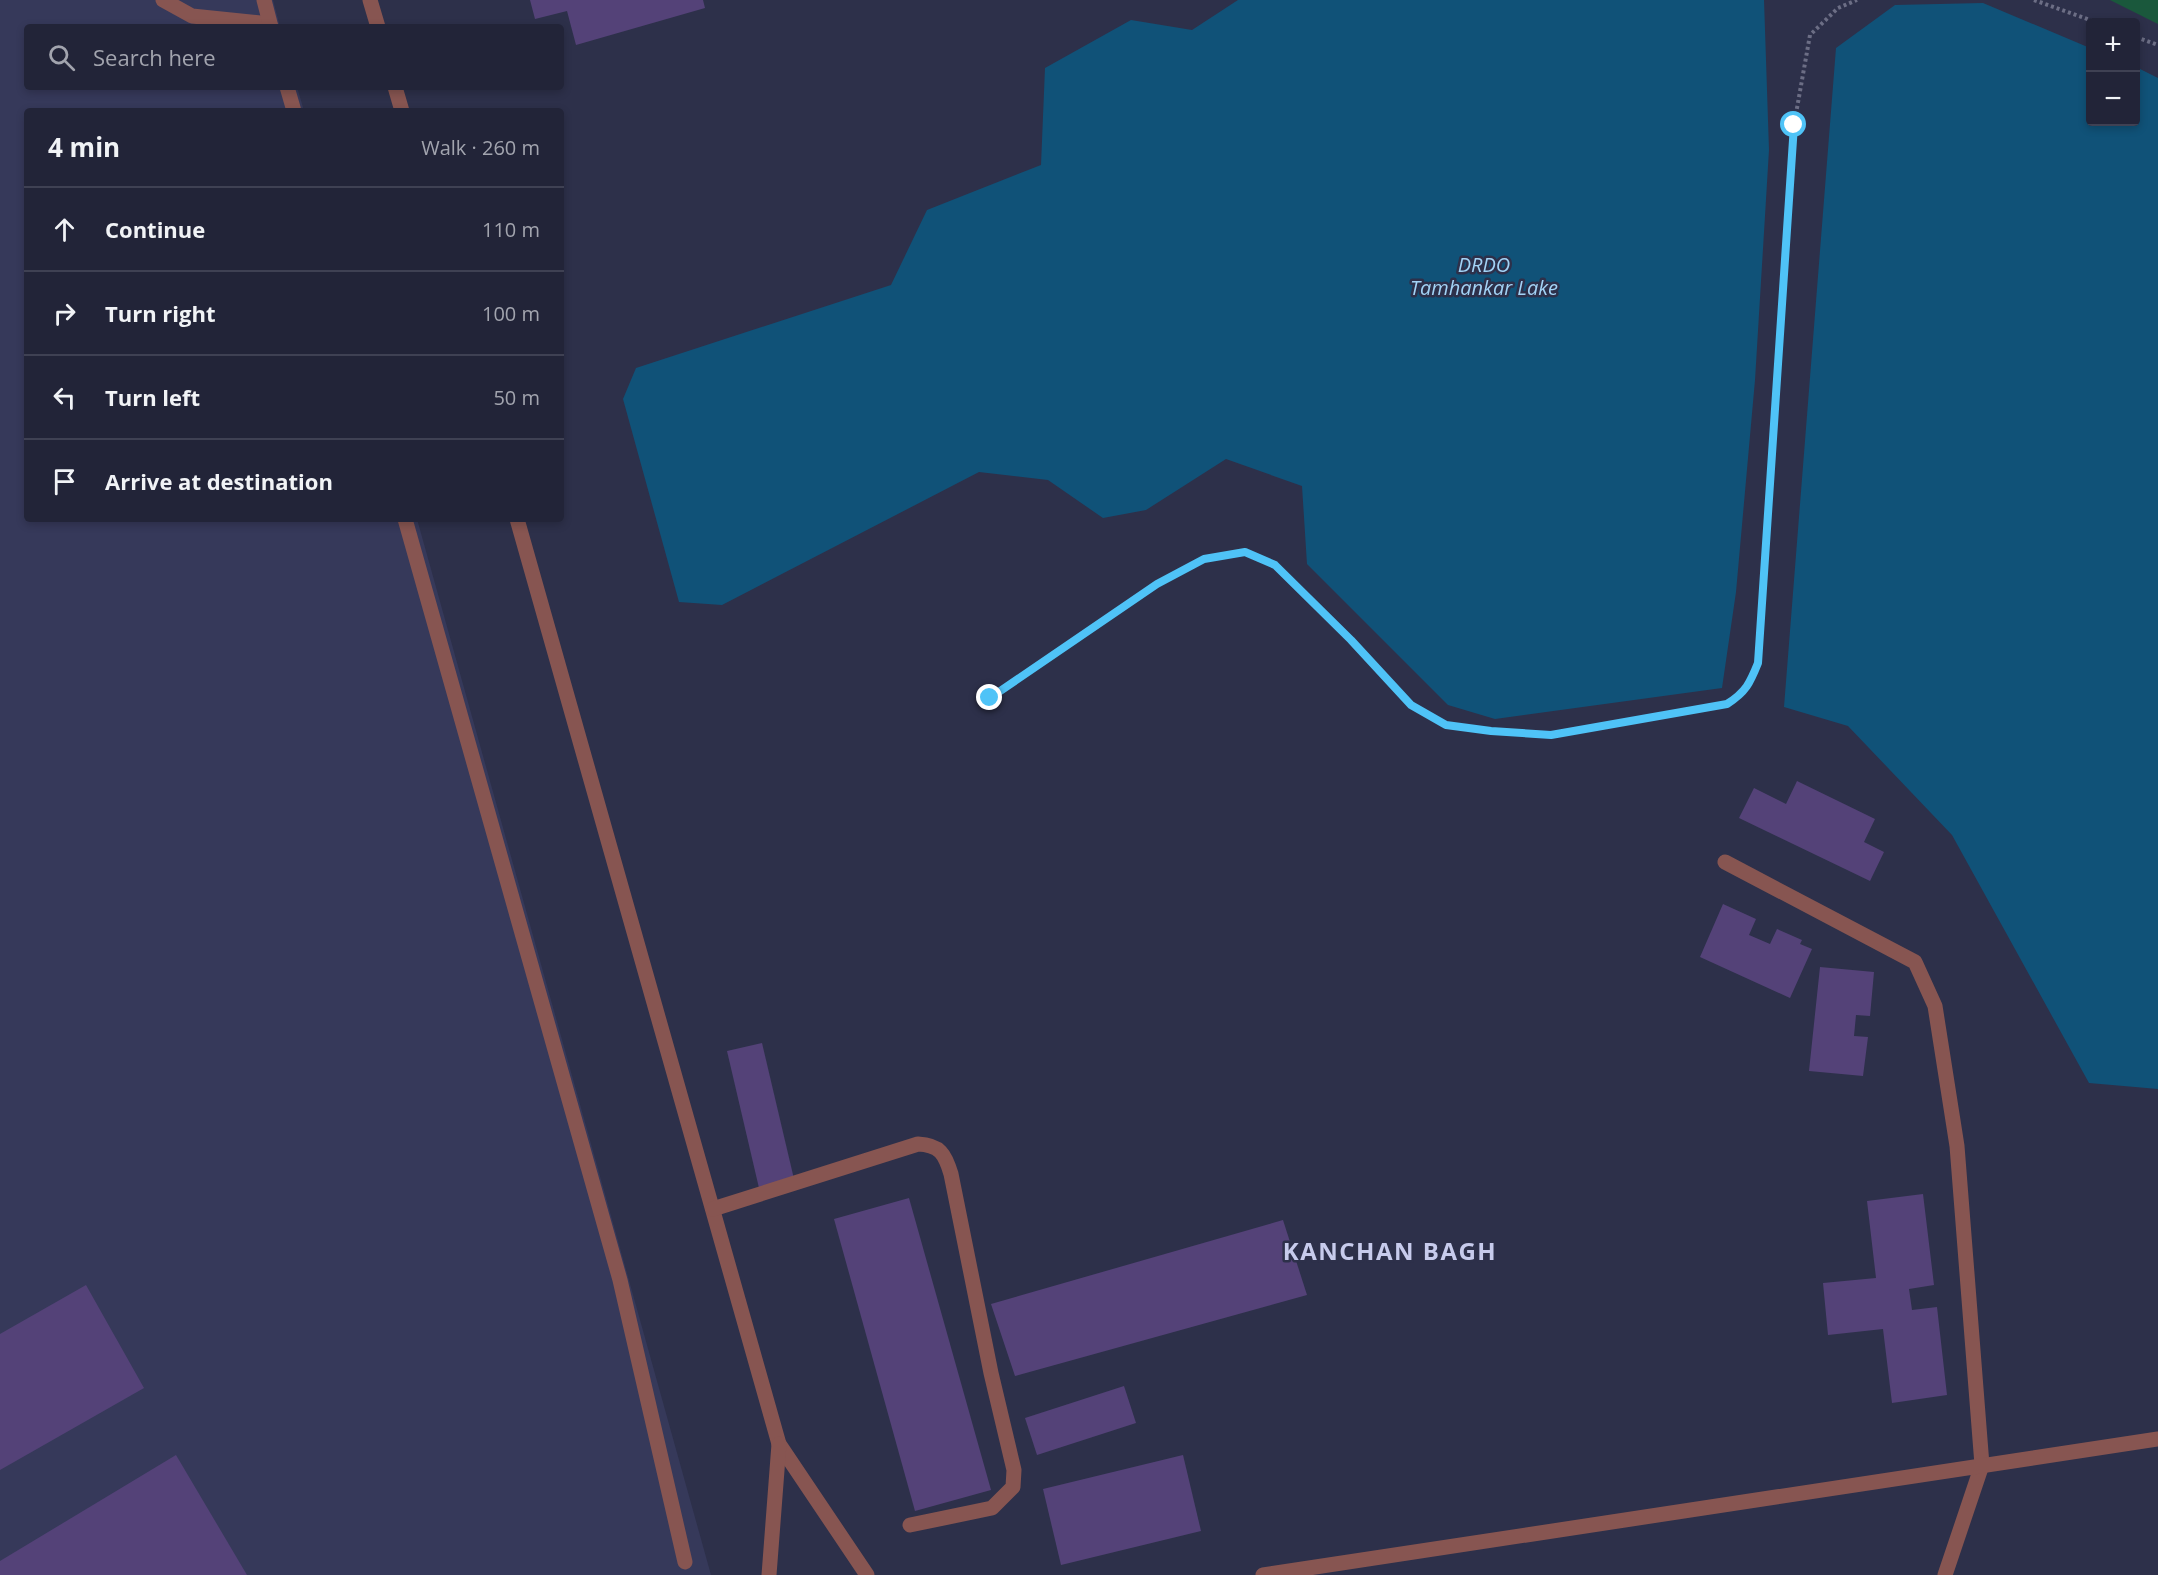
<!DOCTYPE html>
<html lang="en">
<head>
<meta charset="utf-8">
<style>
  :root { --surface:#222438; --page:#2e3043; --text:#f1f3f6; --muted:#a2a4ae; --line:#3f4153 }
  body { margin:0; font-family:"Open Sans",sans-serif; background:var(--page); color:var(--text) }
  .controls { position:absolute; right:18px; top:18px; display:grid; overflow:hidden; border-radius:6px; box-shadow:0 3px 9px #0003 }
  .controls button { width:54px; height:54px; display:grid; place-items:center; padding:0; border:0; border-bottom:2px solid var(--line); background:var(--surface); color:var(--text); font:30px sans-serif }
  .stop { position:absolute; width:18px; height:18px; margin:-14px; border:4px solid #4fc3f7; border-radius:50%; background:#fff }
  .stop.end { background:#4fc3f7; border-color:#fff; box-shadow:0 2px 6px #0008 }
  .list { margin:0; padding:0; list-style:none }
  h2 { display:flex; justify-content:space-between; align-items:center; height:78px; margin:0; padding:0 24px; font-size:26px }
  h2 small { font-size:20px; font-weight:400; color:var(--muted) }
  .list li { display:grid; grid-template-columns:39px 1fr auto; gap:18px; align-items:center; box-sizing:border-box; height:84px; padding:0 24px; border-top:2px solid var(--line) }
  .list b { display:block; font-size:22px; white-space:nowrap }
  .list em { font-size:20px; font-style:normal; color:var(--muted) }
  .icon { flex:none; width:33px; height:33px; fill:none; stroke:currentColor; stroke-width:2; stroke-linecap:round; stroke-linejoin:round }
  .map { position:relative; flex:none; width:2158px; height:1575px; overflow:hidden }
  .search { position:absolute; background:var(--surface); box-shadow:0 3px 9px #0003; left:24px; top:24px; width:540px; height:66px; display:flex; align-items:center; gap:15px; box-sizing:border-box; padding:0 21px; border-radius:6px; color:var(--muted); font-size:22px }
  .panel { position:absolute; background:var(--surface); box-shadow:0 3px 9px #0003; left:24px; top:108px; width:540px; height:414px; border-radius:6px }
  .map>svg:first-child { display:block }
  .built { fill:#36395a }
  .green { fill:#1a583c }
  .water { fill:#105278 }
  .building { fill:#544278 }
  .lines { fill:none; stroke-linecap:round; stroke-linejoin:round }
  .path { stroke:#6c6e85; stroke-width:4; stroke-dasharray:3 3; stroke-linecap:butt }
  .service { stroke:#875551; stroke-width:15 }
  .route { stroke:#4fc3f7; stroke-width:8 }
  .labels { text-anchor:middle; stroke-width:5; stroke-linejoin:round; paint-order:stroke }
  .water-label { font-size:20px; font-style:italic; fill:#a2d3f6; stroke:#2d304a }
  .district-label { font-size:24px; font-weight:bold; letter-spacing:1.5px; fill:#c7cbec; stroke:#2d304a }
</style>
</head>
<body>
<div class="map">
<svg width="2158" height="1575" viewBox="0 0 2158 1575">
  <rect width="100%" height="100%" fill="#2d304a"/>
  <path class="built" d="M0 0H273L280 27H27V87H297L304 111H27V519H417L711 1575H0Z"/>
  <path class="green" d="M2110 0H2158V24Z"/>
  <g class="water">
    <path d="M1238 0H1764L1769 150 1755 380 1736 592 1722 688 1495 719 1448 705 1307 564 1302 486 1226 459 1146 510 1103 518 1048 480 979 472 722 605 679 602 623 399 636 368 891 285 927 210 1041 165 1045 68 1131 20 1192 30Z"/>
    <path d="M1983 3 2090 48V122H2136V67L2158 78V1089L2089 1083 1952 835 1848 726 1784 707 1836 48 1895 5Z"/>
  </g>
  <g class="building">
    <path d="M530 0H703L705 8 576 45 567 11 535 19Z"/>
    <path d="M1797 781 1875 819 1864 842 1884 852 1870 881 1739 818 1754 788 1786 804Z"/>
    <path d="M1723 904 1756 919 1749 935 1770 944 1777 929 1802 940 1800 944 1812 949 1790 998 1700 957Z"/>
    <path d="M1820 967 1874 972 1870 1016 1856 1015 1854 1036 1868 1037 1863 1076 1809 1071Z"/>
    <path d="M762 1043 794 1179 759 1188 727 1051Z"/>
    <path d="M1923 1194 1934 1285 1909 1289 1912 1310 1937 1307 1947 1395 1892 1403 1883 1329 1828 1335 1823 1283 1876 1278 1867 1201Z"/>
    <path d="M909 1198 991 1490 915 1511 834 1219Z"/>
    <path d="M1283 1220 1307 1295 1015 1376 991 1304Z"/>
    <path d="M86 1285 144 1388 0 1470V1334Z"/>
    <path d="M1124 1386 1136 1423 1037 1455 1025 1418Z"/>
    <path d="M176 1455 247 1575H0V1561Z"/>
    <path d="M1183 1455 1201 1531 1061 1565 1043 1489Z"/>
  </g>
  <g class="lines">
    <g class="path">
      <path d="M2034 0 2096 22"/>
      <path d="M2136 37 2158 45"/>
      <path d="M989 697 1157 584 1204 559 1245 552 1275 565 1351 640 1411 705 1446 725 1491 731 1552 735 1727 704C1746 692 1750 683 1758 663L1794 125 1810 35 1838 8 1857 0"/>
    </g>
    <g class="service">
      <path d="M163 0 192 16 270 24"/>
      <path d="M264 0 271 27"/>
      <path d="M370 0 378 27"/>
      <path d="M287 87 294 111"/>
      <path d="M395 87 402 111"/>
      <path d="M405 519 620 1280 685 1562"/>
      <path d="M517 519 779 1444 867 1575"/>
      <path d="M1725 862 1915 962 1935 1006 1957 1146 1982 1465 1945 1575"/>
      <path d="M713 1209 918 1144C940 1145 945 1154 951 1174L991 1373 1014 1470 1013 1487 992 1508 910 1525"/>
      <path d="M769 1575 779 1444"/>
      <path d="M1263 1575 2158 1439"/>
    </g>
  </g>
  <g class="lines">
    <path class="route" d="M990 698 1157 584 1204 559 1245 552 1275 565 1351 640 1411 705 1446 725 1491 731 1551 735 1727 704C1746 692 1750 683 1758 663L1794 125"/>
  </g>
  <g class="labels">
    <g class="water-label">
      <text x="1484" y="272">DRDO<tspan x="1484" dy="23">Tamhankar Lake</tspan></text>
    </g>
    <g class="district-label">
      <text x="1390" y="1260">KANCHAN BAGH</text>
    </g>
  </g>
</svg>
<div class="controls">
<button>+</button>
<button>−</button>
</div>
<div class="stop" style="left:1794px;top:125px"></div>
<div class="stop end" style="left:990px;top:698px"></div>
<div class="search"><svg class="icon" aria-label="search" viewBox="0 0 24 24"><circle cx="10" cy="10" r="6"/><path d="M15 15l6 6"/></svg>Search here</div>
<section class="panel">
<h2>4 min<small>Walk · 260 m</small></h2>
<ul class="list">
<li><svg class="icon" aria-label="ahead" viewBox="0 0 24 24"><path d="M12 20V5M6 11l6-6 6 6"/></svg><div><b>Continue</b></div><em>110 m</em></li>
<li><svg class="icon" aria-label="right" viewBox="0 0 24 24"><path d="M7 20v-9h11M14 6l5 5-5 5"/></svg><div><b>Turn right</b></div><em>100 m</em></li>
<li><svg class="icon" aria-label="left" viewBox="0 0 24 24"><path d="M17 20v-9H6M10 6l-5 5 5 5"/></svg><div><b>Turn left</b></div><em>50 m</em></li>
<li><svg class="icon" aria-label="arrive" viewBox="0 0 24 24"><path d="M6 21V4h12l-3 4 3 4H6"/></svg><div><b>Arrive at destination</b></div></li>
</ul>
</section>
</div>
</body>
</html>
